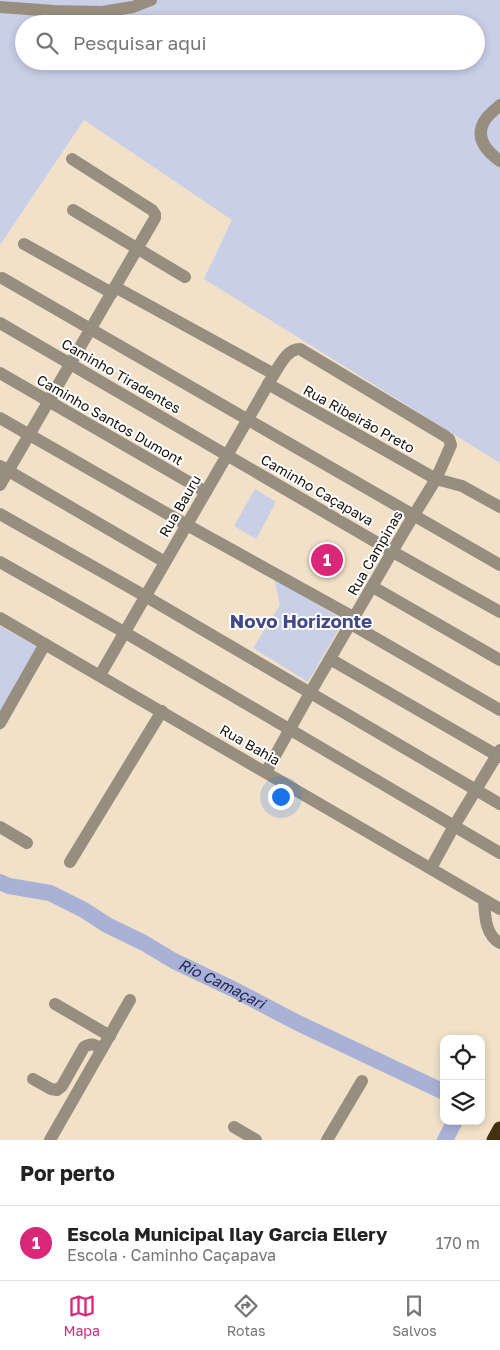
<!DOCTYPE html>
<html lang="pt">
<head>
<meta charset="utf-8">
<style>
  :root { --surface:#fff; --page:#f2f2f2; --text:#222; --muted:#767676; --line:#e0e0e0; --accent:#db2777 }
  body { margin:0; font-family:"Golos Text",sans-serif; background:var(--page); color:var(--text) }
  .controls { position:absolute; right:15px; bottom:15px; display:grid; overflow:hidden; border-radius:10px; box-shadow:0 2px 8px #0003 }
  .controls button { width:45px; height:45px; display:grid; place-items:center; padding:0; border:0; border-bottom:1px solid var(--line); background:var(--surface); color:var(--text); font:25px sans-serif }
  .you { position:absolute; left:280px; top:796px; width:18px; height:18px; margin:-12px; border:4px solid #fff; border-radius:50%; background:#1a73e8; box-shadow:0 0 0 8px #1a73e833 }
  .badge { display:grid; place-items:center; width:32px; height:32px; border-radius:50%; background:var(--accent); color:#fff; font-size:16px; font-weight:700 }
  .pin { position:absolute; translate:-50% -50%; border:2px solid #fff; box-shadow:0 1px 5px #0006 }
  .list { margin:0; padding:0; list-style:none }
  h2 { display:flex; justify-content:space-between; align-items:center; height:65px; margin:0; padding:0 20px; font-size:21px }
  h2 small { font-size:16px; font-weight:400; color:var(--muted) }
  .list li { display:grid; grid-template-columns:32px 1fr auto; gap:15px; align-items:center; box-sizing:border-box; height:75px; padding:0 20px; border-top:1px solid var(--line) }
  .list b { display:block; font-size:19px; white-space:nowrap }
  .list p { margin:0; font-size:16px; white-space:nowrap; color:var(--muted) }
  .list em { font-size:16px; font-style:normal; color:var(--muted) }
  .icon { flex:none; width:28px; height:28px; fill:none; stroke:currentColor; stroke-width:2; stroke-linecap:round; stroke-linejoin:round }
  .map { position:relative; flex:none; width:500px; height:1140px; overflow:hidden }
  .search { position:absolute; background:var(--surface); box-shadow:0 2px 8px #0003; left:15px; right:15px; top:15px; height:55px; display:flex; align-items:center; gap:12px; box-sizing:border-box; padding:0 18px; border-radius:28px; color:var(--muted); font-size:19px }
  .sheet { height:140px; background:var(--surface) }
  nav { display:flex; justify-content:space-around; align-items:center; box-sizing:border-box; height:70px; border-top:1px solid var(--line); background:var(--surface); font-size:14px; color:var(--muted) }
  nav a { display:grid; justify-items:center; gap:2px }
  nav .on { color:var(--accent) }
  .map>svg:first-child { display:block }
  .green { fill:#c9cfe7; fill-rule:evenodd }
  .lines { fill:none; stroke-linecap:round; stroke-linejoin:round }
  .river { stroke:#a9b1d7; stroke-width:16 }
  .minor { stroke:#988e7f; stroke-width:12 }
  .highway { stroke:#44310f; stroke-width:15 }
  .labels { text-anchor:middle; stroke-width:4; stroke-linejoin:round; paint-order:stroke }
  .street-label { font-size:14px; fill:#161008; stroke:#fff }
  .water-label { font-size:15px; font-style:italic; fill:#1f2454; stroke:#fff }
  .district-label { font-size:19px; font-weight:bold; fill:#414986; stroke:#fff }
</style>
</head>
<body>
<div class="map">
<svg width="500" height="1140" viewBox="0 0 500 1140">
  <rect width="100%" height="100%" fill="#f1e1c8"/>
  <g class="green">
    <path d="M0 0H500V463L204 279 232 220 84 120 0 245ZM24 24H476V61H24Z"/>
    <path d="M255 489 276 502 256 539 234 526Z"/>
    <path d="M274 578 344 620 308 682 253 648 280 605Z"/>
    <path d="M0 626 45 651 0 732Z"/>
  </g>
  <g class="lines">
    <g class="river">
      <path id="s1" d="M0 882 9 886 50 893 84 910 107 925 144 943 174 961 233 989 298 1023 444 1092"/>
      <path d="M445 1140 455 1121"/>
    </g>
    <g class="minor">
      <path d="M0 7 54 11 102 12 133 7 151 0"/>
      <path d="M500 105C495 110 489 114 485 120 474 137 486 151 500 161"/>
      <path d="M73 210 185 277"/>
      <path d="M24 244 112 293"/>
      <path d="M2 278 500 565"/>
      <path d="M115 287 274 374"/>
      <path d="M0 323 393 552 500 612"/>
      <path d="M0 373 206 492"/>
      <path d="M268 384 436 479 462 486 500 507"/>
      <path d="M0 418 187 525 355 618"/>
      <path d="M0 466 165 562"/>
      <path d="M0 485 155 218V214L152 210 72 159"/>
      <path d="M0 514 145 596 500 804"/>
      <path d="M0 562 124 632 500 853"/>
      <path d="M373 587 500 660"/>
      <path d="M0 618 500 909"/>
      <path d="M351 624 500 710"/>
      <path d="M330 659 500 757"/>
      <path d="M100 675 274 374C280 365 287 349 300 349L445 436 449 439 451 445 436 479 406 528 310 693 266 772"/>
      <path d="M0 723 45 644"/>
      <path d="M0 827 27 843"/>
      <path d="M70 862 162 711"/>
      <path d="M431 868 454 826 500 750"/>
      <path d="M484 900C485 915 485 935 500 943"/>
      <path d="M55 1004 110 1036"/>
      <path d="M33 1079 51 1089 57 1090 62 1086 84 1047C92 1042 95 1045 102 1049"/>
      <path d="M234 1127 256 1140"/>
      <path d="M50 1140 130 1000"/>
      <path d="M327 1140 362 1081"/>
    </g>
    <path class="highway" d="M494 1140 500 1129"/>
  </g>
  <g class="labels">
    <g class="street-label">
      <text transform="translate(121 376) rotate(30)" y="5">Caminho Tiradentes</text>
      <text transform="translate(359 419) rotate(29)" y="5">Rua Ribeirão Preto</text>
      <text transform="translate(110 420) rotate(30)" y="5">Caminho Santos Dumont</text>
      <text transform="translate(317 490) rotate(30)" y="5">Caminho Caçapava</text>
      <text transform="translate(180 506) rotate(-60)" y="5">Rua Bauru</text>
      <text transform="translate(375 553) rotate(-60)" y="5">Rua Campinas</text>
      <text transform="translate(250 745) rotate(30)" y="5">Rua Bahia</text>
    </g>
    <g class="water-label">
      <text dy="5" stroke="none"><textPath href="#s1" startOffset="246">Rio Camaçari</textPath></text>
    </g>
    <g class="district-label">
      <text x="301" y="628">Novo Horizonte</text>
    </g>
  </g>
</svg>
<div class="controls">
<button><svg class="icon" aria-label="locate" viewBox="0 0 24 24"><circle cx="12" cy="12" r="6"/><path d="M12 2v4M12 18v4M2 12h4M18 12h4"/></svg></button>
<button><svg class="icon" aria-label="layers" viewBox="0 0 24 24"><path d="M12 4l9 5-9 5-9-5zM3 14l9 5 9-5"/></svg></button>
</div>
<div class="you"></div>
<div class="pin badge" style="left:327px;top:560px">1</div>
<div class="search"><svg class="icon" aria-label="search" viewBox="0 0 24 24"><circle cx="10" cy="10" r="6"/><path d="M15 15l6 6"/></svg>Pesquisar aqui</div>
</div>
<section class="sheet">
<h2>Por perto<small></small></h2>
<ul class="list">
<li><span class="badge">1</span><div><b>Escola Municipal Ilay Garcia Ellery</b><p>Escola · Caminho Caçapava</p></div><em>170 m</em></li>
</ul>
</section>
<nav>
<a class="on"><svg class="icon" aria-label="map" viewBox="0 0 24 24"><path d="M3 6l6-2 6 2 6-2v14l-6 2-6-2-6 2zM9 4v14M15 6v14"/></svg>Mapa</a>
<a><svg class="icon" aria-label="directions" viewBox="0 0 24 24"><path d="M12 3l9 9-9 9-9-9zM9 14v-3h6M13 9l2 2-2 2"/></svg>Rotas</a>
<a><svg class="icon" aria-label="saved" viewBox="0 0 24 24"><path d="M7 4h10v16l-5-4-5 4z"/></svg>Salvos</a>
</nav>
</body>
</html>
